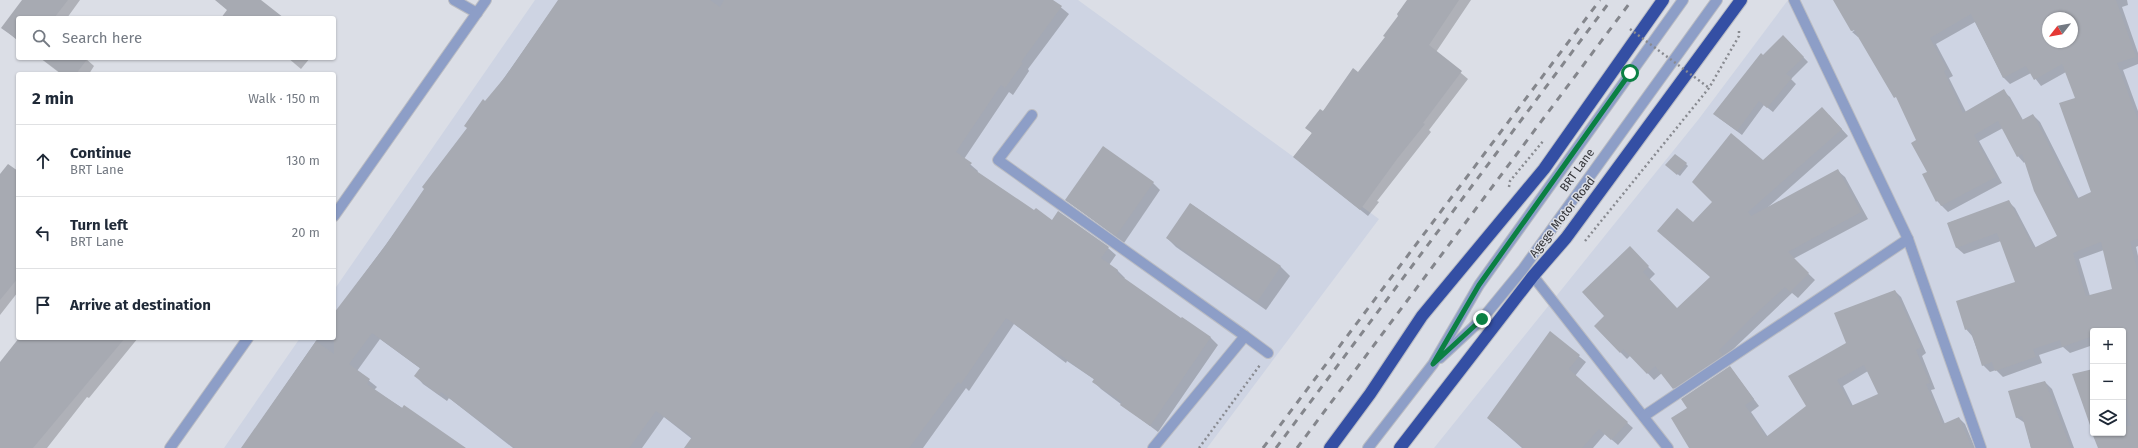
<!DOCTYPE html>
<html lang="en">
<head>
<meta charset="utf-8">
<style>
  :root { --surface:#fff; --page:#f2f2f3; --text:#1f2937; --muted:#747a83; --line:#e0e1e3 }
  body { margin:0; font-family:"Fira Sans",sans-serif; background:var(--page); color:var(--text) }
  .controls { position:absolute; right:12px; bottom:12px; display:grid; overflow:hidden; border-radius:4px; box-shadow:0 1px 3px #0004 }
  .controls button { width:36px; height:36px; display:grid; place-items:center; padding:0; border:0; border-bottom:1px solid var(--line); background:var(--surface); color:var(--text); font:20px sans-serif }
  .compass { position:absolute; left:2042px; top:12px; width:36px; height:36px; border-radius:50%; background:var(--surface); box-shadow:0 1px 3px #0004; rotate:239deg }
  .stop { position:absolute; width:12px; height:12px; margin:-9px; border:3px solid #0b8043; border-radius:50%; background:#fff }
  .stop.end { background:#0b8043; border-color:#fff; box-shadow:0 1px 4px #0008 }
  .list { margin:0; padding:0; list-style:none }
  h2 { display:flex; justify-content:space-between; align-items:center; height:52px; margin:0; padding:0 16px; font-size:17px }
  h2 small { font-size:13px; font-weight:400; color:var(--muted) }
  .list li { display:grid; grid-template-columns:26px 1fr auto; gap:12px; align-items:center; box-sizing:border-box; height:72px; padding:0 16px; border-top:1px solid var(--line) }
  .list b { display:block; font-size:15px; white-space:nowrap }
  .list p { margin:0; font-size:13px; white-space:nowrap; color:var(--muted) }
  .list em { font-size:13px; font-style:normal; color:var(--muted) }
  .icon { flex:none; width:22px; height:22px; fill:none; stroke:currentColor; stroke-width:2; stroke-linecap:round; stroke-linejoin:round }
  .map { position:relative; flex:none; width:2138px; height:448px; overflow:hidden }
  .search { position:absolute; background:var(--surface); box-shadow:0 1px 3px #0004; left:16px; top:16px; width:320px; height:44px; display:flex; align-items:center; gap:10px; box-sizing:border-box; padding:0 14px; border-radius:4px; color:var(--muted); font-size:15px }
  .panel { position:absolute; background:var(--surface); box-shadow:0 1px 3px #0004; left:16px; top:72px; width:320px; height:268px; border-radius:4px }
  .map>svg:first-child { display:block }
  .built { fill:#ced4e3; fill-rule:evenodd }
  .shadow { fill:#0003; fill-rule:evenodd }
  .building { fill:#a7aab2; fill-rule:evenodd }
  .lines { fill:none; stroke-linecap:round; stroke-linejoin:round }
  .minor-casing { stroke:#babcc3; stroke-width:12 }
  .highway-casing { stroke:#babcc3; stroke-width:14 }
  .path { stroke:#888a90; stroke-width:2.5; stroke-dasharray:2 3; stroke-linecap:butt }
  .minor { stroke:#8d9ec7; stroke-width:10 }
  .highway { stroke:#344fa4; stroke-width:12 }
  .rail { stroke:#84868c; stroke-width:3; stroke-dasharray:7 7; stroke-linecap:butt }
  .path-bridge { stroke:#888a90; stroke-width:2.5; stroke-dasharray:2 3; stroke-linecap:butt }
  .route { stroke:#0b8043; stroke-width:5 }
  .labels { text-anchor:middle; stroke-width:3; stroke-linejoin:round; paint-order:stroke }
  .street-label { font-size:12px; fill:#343539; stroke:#dbdee6 }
</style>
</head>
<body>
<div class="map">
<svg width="2138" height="448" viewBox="0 0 2138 448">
  <rect width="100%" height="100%" fill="#dbdee6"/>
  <g class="built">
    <path d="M535 0H1078L1379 219 1207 448H224L300 338H334V290Z"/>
    <path d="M1788 0H2138V448H1434L1698 120ZM2048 18H2072V42H2048ZM2093 331H2123V433H2093Z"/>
  </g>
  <g class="shadow">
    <path d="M24 0H80L67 18H18V41L3 28Z"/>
    <path d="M559 0H1052L1069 14 1028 69 1029 71 1013 95 1009 92 964 159 978 171 977 173 1035 212 1108 248 1116 255 1109 265 1118 271 1125 278 1124 279 1181 320 1182 318 1211 338 1218 345 1158 432 1101 389 1094 382 1095 380 1067 361 1066 363 1014 324 969 391 966 388 923 448H686L692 439 664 417 642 448H513L449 398 447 401 423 384 416 376 421 369 380 339 357 371 377 387 374 390 465 448H242L318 338H334V315L404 220Z"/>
    <path d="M1408 0H1471L1436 52 1468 79 1429 130 1431 132 1377 201 1379 202 1368 216 1294 157 1312 133 1307 128 1358 74 1386 37Z"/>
    <path d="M1840 0H2127L2128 5 2122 7 2138 53V64L2123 70 2138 111V246L2136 247 2138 256V448H2099L2094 433H2123V331H2093V345L2070 353 2063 347 2039 355 2042 363 2003 377 1996 370 1990 372 1983 365 1972 336 1966 329 2017 283 2001 241 1964 254 1957 248 1948 223 2009 202 2015 208 2036 248 2058 236 2025 162 2024 163 2018 156 2003 128 1979 141 2002 183 1948 212 1937 201 1918 140 1899 101 1859 36 1858 37 1852 32 1859 28 1852 31 1836 3ZM2048 18H2072V42H2048ZM1975 22 2003 77 2010 84 2031 73 2041 86 2066 72 2076 98 2092 193 2079 199 2040 122 2033 115 2023 120 2010 97 2003 91 1966 112 1949 78 1953 76 1936 44ZM2104 250 2113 290 2090 296 2079 259Z"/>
    <path d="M1783 36 1808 62 1791 79 1796 84 1773 112 1764 105 1742 135 1719 118 1763 56Z"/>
    <path d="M40 58H85L94 66 89 74H61Z"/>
    <path d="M288 58H310L301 69Z"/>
    <path d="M1829 115 1848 136 1767 208 1838 171 1845 177 1868 219 1793 259 1815 280 1798 298 1792 293 1725 357 1680 395 1662 373 1654 380 1631 355 1627 359 1595 326 1606 316 1630 248 1655 274 1649 280 1677 309 1711 277 1693 223 1763 161Z"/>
    <path d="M1686 164 1688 166 1680 176 1669 167Z"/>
    <path d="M18 172V292L0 315V176Z"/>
    <path d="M1153 183 1160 190 1124 243 1066 200Z"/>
    <path d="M1191 204 1281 267 1290 276 1266 310 1176 247 1167 238Z"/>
    <path d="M1895 291 1901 297 1926 353 1922 356 1935 389 1931 390 1945 424 1959 418 1965 424 1975 448H1691L1689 408 1730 367 1759 406 1751 412 1768 437 1807 407 1847 344ZM1868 371 1880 395 1853 406 1843 386Z"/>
    <path d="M1550 333 1586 362 1575 376 1633 428 1618 445 1605 434 1593 448H1522L1488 418Z"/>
    <path d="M20 338H138L89 398 87 397 47 448H0V363Z"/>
    <path d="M2045 382 2052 389 2074 448H2031L2025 423 2016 417Z"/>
  </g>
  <g class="building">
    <path d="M22 0H68L54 18H18V40L1 28Z"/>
    <path d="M215 0H261L284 18H221L227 10Z"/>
    <path d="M558 0H710L720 7 724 0H1053L1062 6 1021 62 1023 63 1005 88 1001 85 956 152 972 163 969 166 1034 210 1036 208 1052 220 1058 211 1109 247 1101 258 1118 270 1117 273 1181 318 1182 317 1211 337 1150 426 1120 405 1122 402 1092 382 1094 379 1060 355 1058 356 1006 318 961 384 958 382 909 448H684L692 437 656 411 629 448H515L441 392 439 395 414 376 420 368 372 333 349 364 370 379 367 384 402 408 404 405 466 448H241L316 341 334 354V313L385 246 424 189 422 187 467 128 464 126 483 99 485 101 505 77Z"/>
    <path d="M1407 0H1459L1429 45 1462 71 1423 123 1425 124 1397 159 1360 210 1293 157 1312 133 1305 128 1320 109 1323 111 1353 68 1358 72 1385 37 1383 36 1398 16 1397 14Z"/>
    <path d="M1833 0H2116L2136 57 2117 63 2138 120V239L2130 241 2138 274V448H2098L2092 433H2123V427L2133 425H2131L2123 385V331H2093V336L2062 347 2060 340 2033 349 2036 357 1995 371 1992 362 1982 366 1970 328 1965 330 1956 301 2015 282 1997 233 1956 248 1947 223 2009 200 2034 248 2057 236 2034 191 2022 154 2017 157 1998 121 1974 135 1996 177 1941 206 1938 200 1936 202 1922 174 1927 172 1911 143 1916 140 1896 97 1894 98 1854 30 1851 31ZM1971 14 2003 78 2026 66 2034 80 2062 64 2075 98 2059 103 2091 192 2076 199 2033 114 2022 120 2004 89 1963 113 1944 71 1947 69 1930 38ZM2048 18H2072V42H2048ZM2101 242 2112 289 2086 296 2073 253Z"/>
    <path d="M1783 35 1804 57 1786 74 1792 78 1767 108 1759 101 1737 131 1713 114 1761 53 1763 55Z"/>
    <path d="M41 58H88L76 74H62Z"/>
    <path d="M1822 107 1842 129 1748 212 1751 216 1838 169 1861 212 1788 252 1809 273 1790 292 1785 287 1750 319 1719 350 1723 355 1673 389 1655 366 1647 374 1623 349 1620 353 1594 326 1604 316 1582 292 1630 246 1649 266 1643 272 1677 308 1710 277 1657 231 1677 208 1693 222 1712 202 1692 182 1731 133 1763 160Z"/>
    <path d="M1103 146 1154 182 1116 236 1065 200Z"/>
    <path d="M1675 154 1687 163 1677 175 1665 165Z"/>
    <path d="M8 164 18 171V278L0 300V174Z"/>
    <path d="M1190 203 1281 266 1257 302 1166 238Z"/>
    <path d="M1895 290 1921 347 1916 350 1930 383 1926 384 1943 424 1959 417 1972 448H1689L1671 418 1687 408 1681 399 1730 366 1754 399 1745 405 1766 437 1806 406 1788 376 1846 343 1834 313ZM1864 365 1878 394 1851 406 1837 380Z"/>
    <path d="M1550 331 1580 355 1569 369 1628 422 1611 440 1599 429 1582 448H1524L1487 418Z"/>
    <path d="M19 338H125L33 448H0V362Z"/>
    <path d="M2093 369V428H2091L2072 374Z"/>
    <path d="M2045 381 2071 448H2031L2022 416 2016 418 2008 391Z"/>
  </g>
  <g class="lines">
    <g class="minor-casing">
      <g id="minor">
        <path d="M454 0 477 13"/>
        <path d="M1794 0 1908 239 1981 448"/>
        <path d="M1032 115 998 160 1245 336 1153 448"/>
        <path d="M334 216 486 0"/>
        <path d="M1533 276 1668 448"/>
        <path d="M1245 336 1268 353"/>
        <path d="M1440 358 1482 319 1523 269 1717 0"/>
        <path d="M1644 416 1908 239"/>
        <path d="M170 448 248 338"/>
        <path d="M1368 448 1433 364 1479 285 1683 0"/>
      </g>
    </g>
    <g class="highway-casing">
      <g id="highway">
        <path d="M1330 448 1370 394 1422 316 1544 169 1663 0"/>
        <path d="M1400 448 1533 276 1566 238 1741 0"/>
      </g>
    </g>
    <g class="path">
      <path d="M1509 187 1510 181 1544 140"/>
      <path d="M1585 241 1709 88 1739 36V30"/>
      <path d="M1199 448 1260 365"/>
    </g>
    <use href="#minor" class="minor"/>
    <use href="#highway" class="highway"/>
    <g class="rail">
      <path d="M1263 448 1600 0"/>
      <path d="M1276 448 1611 0"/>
      <path d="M1297 448 1632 0"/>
    </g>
    <path class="path-bridge" d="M1630 29 1709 88"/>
  </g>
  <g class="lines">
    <path class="route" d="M1482 319 1433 364 1479 285 1630 73"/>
  </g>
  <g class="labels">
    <g class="street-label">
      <text transform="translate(1577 170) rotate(-54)" y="4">BRT Lane</text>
      <text transform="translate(1562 217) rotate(-52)" y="4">Agege Motor Road</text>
    </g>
  </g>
</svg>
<div class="controls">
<button>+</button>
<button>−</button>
<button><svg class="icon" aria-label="layers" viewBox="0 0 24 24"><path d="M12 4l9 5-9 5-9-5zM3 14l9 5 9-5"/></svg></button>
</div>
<svg class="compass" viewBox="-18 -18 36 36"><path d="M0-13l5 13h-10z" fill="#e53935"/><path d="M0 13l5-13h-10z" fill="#747a83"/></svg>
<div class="stop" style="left:1630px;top:73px"></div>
<div class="stop end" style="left:1482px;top:319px"></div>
<div class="search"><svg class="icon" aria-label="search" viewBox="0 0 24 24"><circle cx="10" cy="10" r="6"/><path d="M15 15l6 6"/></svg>Search here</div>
<section class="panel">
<h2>2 min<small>Walk · 150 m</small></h2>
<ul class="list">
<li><svg class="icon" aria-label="ahead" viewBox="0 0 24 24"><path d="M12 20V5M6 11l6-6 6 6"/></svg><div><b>Continue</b><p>BRT Lane</p></div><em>130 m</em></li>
<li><svg class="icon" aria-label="left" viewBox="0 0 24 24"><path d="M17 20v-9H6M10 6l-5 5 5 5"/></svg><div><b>Turn left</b><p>BRT Lane</p></div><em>20 m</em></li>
<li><svg class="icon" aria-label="arrive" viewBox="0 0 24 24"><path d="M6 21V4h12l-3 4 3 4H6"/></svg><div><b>Arrive at destination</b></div></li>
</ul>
</section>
</div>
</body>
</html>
